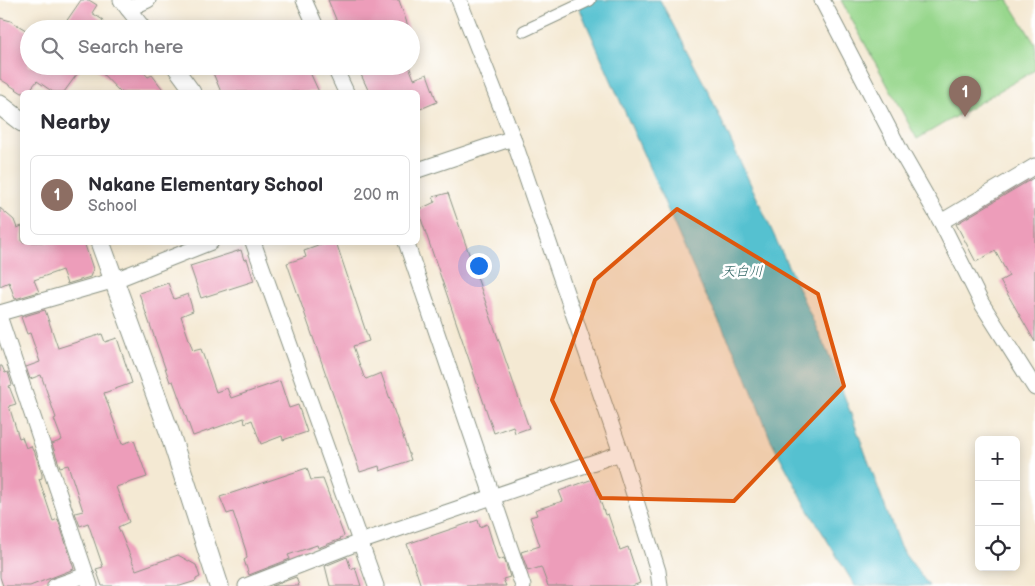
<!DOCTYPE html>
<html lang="en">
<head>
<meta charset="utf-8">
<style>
  :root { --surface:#fff; --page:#f2f2f3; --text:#2b2b33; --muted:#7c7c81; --line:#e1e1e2; --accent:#c8321e }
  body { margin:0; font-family:"Balsamiq Sans","Klee One",sans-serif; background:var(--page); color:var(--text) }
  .controls { position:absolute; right:15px; bottom:15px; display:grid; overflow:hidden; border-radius:8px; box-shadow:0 2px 12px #0003 }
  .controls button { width:45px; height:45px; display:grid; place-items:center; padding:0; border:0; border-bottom:1px solid var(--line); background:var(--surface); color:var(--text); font:25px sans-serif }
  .you { position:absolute; left:478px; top:265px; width:18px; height:18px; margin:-12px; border:4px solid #fff; border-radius:50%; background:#1a73e8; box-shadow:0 0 0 8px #1a73e833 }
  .badge { display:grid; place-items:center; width:32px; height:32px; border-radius:50%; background:var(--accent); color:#fff; font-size:16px; font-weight:700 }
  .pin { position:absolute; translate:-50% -41px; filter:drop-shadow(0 1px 2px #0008) }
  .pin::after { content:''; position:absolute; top:26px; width:18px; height:15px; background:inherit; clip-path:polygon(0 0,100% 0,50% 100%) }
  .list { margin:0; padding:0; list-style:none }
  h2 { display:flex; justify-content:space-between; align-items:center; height:65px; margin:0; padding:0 20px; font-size:21px }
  h2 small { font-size:16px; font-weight:400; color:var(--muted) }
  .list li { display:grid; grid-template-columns:32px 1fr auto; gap:15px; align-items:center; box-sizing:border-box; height:80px; margin:0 10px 10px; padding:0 10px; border:1px solid var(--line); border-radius:8px }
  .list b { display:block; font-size:19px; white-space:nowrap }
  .list p { margin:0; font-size:16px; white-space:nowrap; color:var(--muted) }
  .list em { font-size:16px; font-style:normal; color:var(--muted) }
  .icon { flex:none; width:28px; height:28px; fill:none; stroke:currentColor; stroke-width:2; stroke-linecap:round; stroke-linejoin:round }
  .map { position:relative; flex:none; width:1035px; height:586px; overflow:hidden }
  .search { position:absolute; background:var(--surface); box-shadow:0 2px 12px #0003; left:20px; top:20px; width:400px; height:55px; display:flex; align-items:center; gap:12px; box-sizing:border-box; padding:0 18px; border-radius:28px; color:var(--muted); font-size:19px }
  .panel { position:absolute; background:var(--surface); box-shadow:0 2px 12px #0003; left:20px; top:90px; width:400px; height:155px; border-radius:8px }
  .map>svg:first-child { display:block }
  .green { fill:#98d78d; stroke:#5c8a60 }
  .water { fill:#55c1d0; stroke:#3a7f82 }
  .building { fill:#ed9dba }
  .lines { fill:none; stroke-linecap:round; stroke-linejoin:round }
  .pedestrian-casing { stroke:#8a9384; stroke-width:13 }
  .minor-casing { stroke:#8a9384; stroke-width:17 }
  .tertiary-casing { stroke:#8a9384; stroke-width:21 }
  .pedestrian { stroke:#fff; stroke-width:11 }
  .minor { stroke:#fff; stroke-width:15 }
  .tertiary { stroke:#fff; stroke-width:19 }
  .marked { fill:#de580e; fill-opacity:0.2; stroke:#de580e; stroke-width:4; stroke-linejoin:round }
  .labels { text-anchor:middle; stroke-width:5; stroke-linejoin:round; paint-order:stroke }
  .water-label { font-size:14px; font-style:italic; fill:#2f6563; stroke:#fff }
</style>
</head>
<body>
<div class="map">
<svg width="1035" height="586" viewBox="0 0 1035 586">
  <rect width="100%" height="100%" fill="#fff"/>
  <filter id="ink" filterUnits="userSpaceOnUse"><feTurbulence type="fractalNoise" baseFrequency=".02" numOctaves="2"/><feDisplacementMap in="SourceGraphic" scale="10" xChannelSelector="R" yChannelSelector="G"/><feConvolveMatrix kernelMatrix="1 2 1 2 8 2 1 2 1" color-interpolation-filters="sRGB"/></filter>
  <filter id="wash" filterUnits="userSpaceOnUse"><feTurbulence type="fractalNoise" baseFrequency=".0096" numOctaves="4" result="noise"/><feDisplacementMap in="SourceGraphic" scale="20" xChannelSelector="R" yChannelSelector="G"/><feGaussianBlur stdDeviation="1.12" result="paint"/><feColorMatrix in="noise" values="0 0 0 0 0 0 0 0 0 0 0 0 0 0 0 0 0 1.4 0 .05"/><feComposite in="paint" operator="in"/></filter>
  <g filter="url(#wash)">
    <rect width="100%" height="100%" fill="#f4e9d3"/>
    <path class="green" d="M841 0H1008L1035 44V70L917 139Z"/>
    <path class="water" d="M576 0H660L708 91 831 360 900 547 929 586H855L808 509 770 438 742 366 701 286Z"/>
    <g id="blocks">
      <g class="building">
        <path d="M81 0H89L97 5 92 13 103 20 97 29H61Z"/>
        <path d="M328 0H399L409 29H340Z"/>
        <path d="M0 18 11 21 29 32V66H83L64 92H53L37 81 28 92 22 93 0 79Z"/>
        <path d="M95 66H138L148 77 152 75 165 92H120Z"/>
        <path d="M210 66H307L319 92H221Z"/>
        <path d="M357 66H409L414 79 427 74 437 102 418 110V92H369Z"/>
        <path d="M1035 177V342L1000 281 1009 276 995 251 976 262 956 224Z"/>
        <path d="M448 193 529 428 515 433 513 426 494 433 418 210 435 202 433 197Z"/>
        <path d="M0 208 14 220 17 228 22 226V242H84L93 269 90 277 67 284 62 270 34 280 39 292 15 299 9 282 0 286Z"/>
        <path d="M329 242H336L369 341 353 346 364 377 366 379 381 373 411 460 380 471 379 466 360 472 287 263 306 257 304 251Z"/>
        <path d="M241 250 244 260 247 259 254 281 201 298 190 266Z"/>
        <path d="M168 283 174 299 188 294 193 311 181 316 193 351 201 349 216 392 227 388 231 398 280 381 289 408 298 405 307 432 283 440 282 436 261 444 252 420 245 423 244 418 193 436 173 381 170 382 139 293Z"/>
        <path d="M45 310 58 348 102 334 105 342 117 338 132 383 104 393 122 444 134 440 147 477 116 487 129 522 118 527 136 570 178 555 196 565 200 577 196 579V581L180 586H102L96 569 103 567 88 523 80 526 75 513 83 511 68 465 60 467 52 444 62 440 54 419 56 418 41 375 30 379 26 367 40 362 30 333 27 334 21 317Z"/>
        <path d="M0 366H2L5 373 8 372 12 385 9 386 16 404 9 406 19 438 22 437 26 448 31 446 33 451 34 450 42 474V478L39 479 53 521 58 519 74 569 30 586H3L0 577Z"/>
        <path d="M307 468 311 480 323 479 344 536 340 538 341 539 318 548 317 545 288 555 290 559 249 575 244 560 247 558 246 551 233 512 227 514 220 497Z"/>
        <path d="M593 479 605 515 608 514 620 550 628 547 640 583 632 586H548L541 567 528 571 521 552 540 546 530 517 537 515 535 510 563 501 559 491Z"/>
        <path d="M478 520 480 527 487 524 498 560 504 558 510 577 503 579 506 586H421L407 544Z"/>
        <path d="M347 557 351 569 355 567 361 586H330L325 566Z"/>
        <path d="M296 577 299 586H272Z"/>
      </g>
    </g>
  </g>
  <g filter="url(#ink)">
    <use href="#blocks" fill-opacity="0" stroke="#8a9384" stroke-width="1"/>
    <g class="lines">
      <g class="pedestrian-casing">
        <path id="pedestrian" d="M524 31 590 0"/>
      </g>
      <g class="minor-casing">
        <g id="minor">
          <path d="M121 0 144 29"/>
          <path d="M304 0 317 29"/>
          <path d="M459 0 513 138 621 453 658 571 660 586"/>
          <path d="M822 0 901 152 941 222 982 304 1035 388"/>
          <path d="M128 9 148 0"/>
          <path d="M174 66 193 92"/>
          <path d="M334 66 346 92"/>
          <path d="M418 170 513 138"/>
          <path d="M941 222 1035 166"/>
          <path d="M253 242 376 586"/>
          <path d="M406 242 523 586"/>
          <path d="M0 313 115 280 211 242"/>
          <path d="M0 319 90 586"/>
          <path d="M55 586 86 575"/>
          <path d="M246 586 360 542 621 453"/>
        </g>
      </g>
      <g class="tertiary-casing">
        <g id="tertiary">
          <path d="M0 105 22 122"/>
          <path d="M100 242 169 431 219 586"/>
        </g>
      </g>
      <use href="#pedestrian" class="pedestrian"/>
      <use href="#minor" class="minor"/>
      <use href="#tertiary" class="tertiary"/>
    </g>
  </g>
  <path class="marked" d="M677 209 818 294 844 386 734 501 601 498 552 400 595 280Z"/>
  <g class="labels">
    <g class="water-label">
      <text x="742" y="276">天白川</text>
    </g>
  </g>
</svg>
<div class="controls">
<button>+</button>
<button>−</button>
<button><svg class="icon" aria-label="locate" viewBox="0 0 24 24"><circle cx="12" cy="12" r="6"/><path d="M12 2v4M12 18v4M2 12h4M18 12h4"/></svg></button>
</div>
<div class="you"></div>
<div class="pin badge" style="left:965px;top:117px;background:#8d6e63">1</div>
<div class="search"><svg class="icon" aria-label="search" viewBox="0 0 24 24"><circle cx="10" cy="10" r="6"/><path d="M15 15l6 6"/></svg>Search here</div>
<section class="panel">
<h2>Nearby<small></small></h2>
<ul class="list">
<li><span class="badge" style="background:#8d6e63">1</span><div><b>Nakane Elementary School</b><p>School</p></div><em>200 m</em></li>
</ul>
</section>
</div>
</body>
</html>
